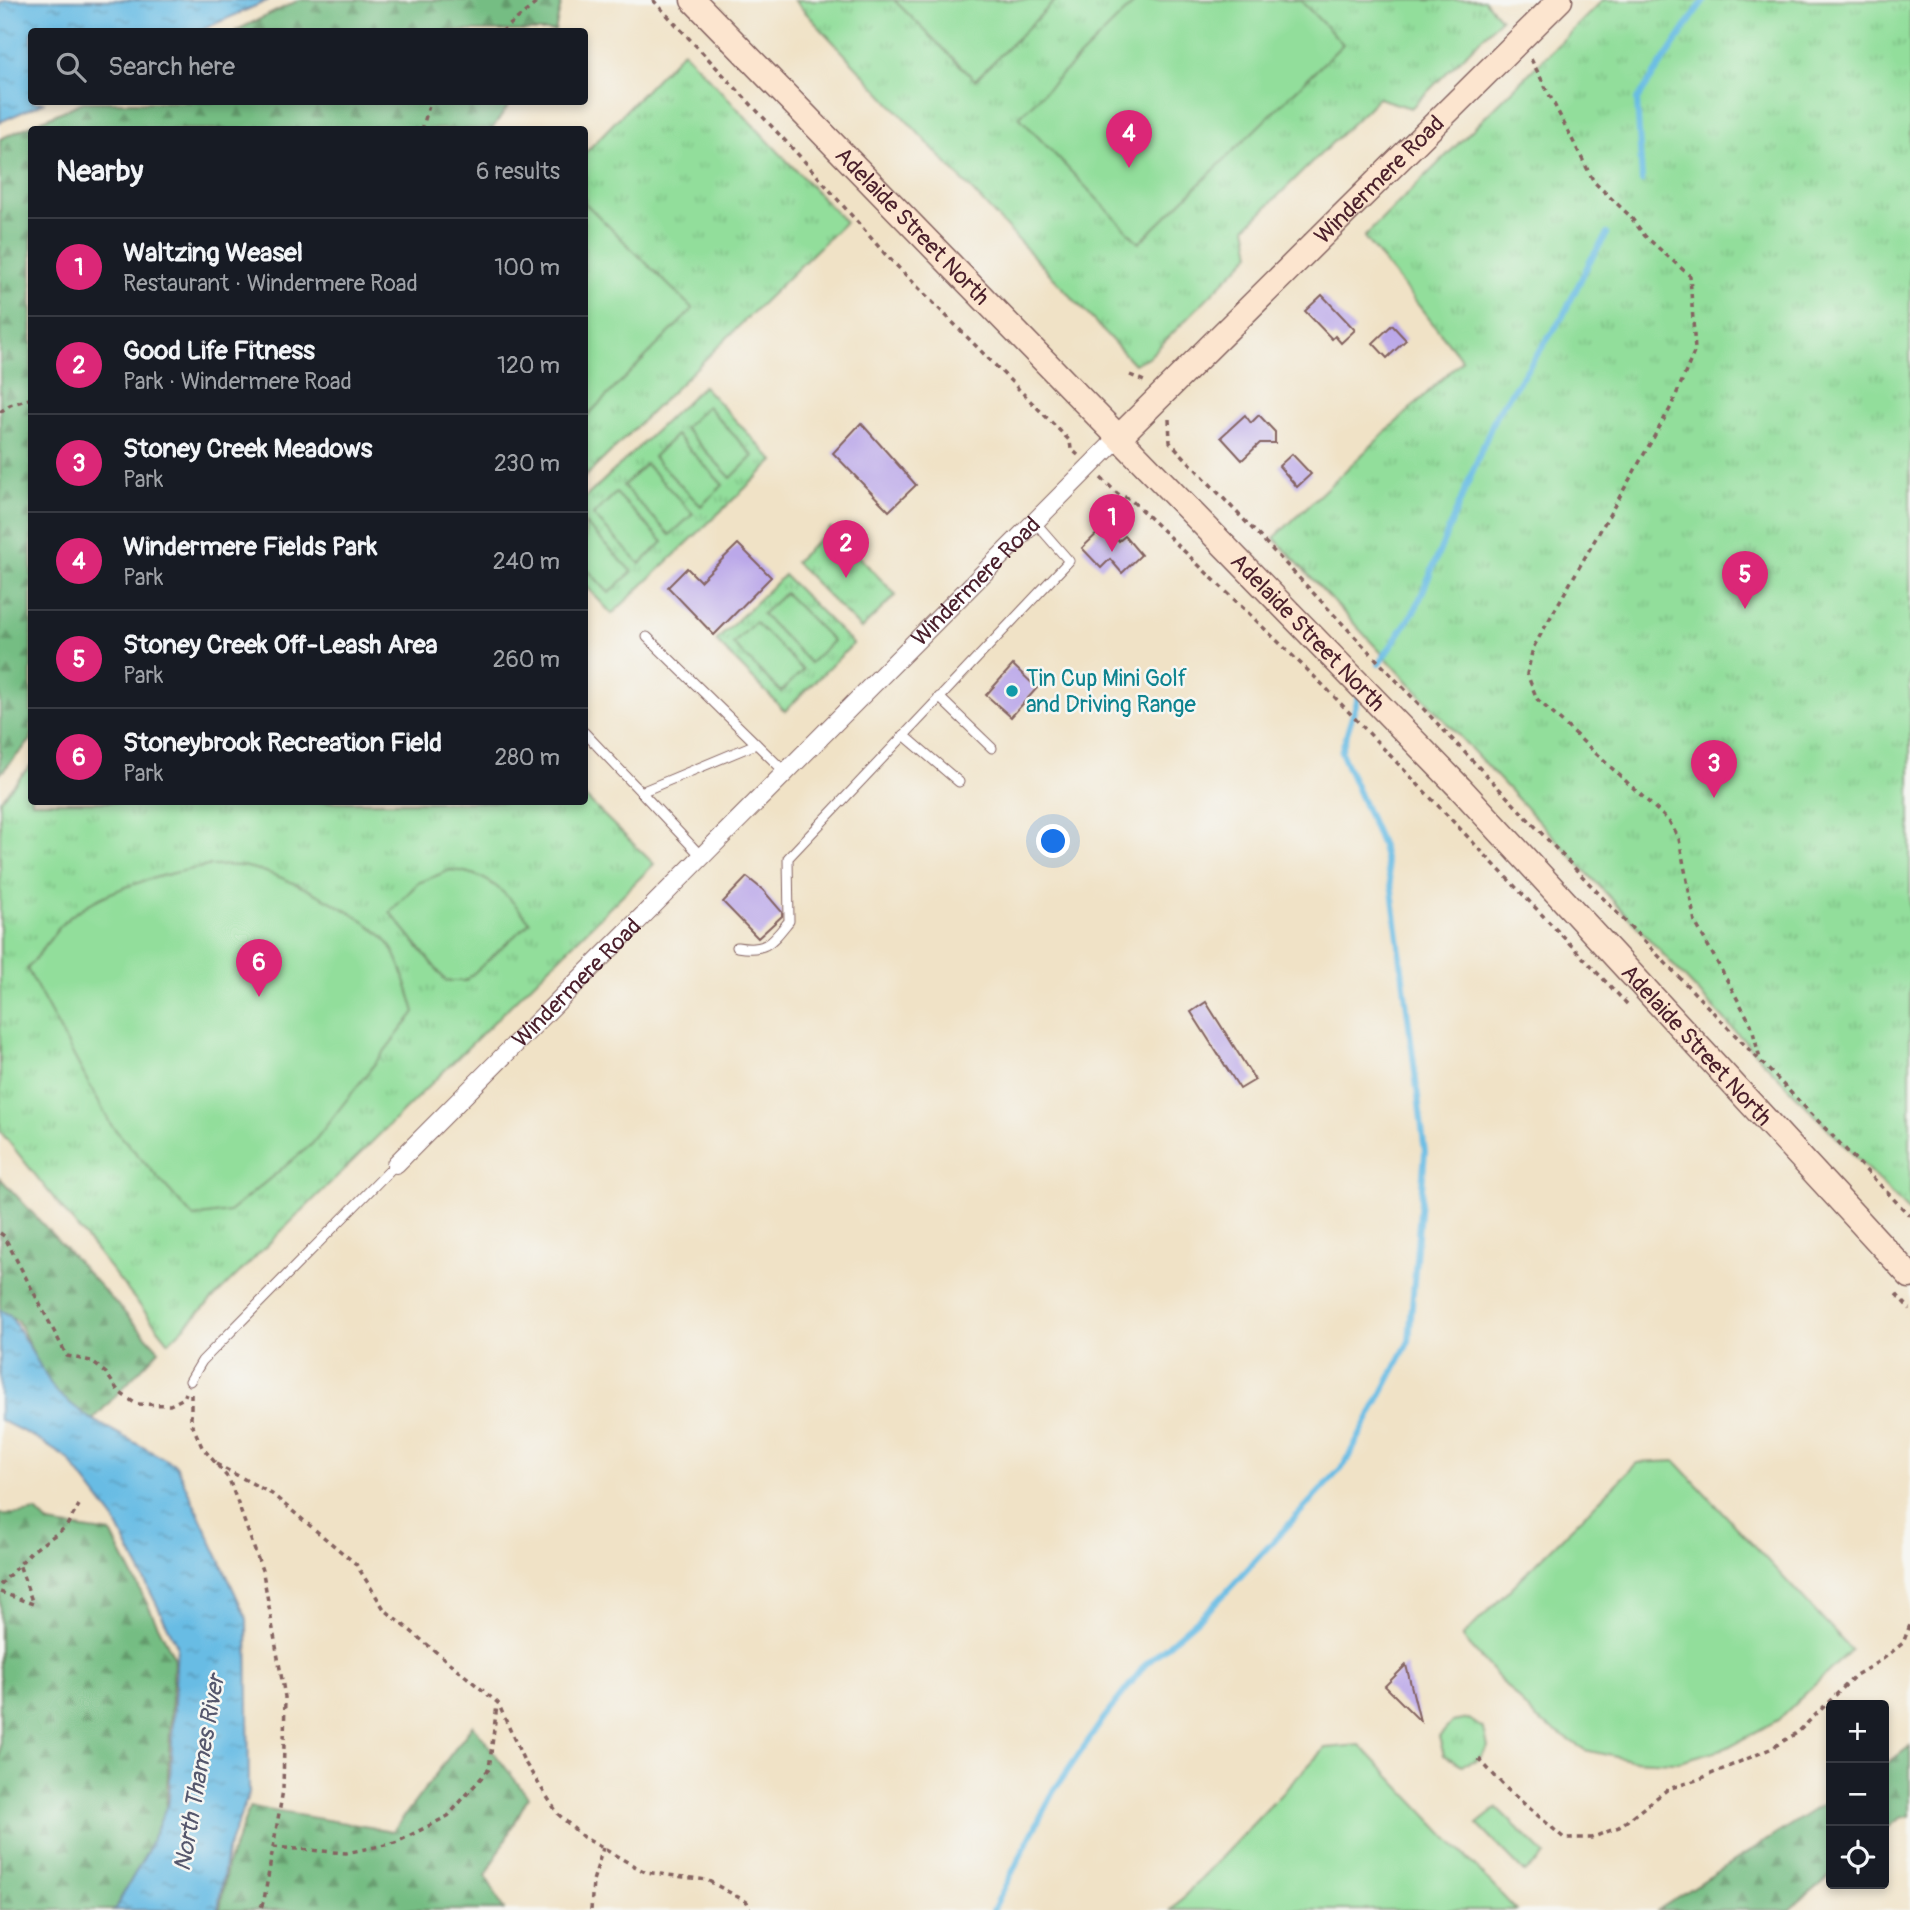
<!DOCTYPE html>
<html lang="en">
<head>
<meta charset="utf-8">
<style>
  :root { --surface:#171b24; --page:#20242c; --text:#f1f3f6; --muted:#9ea1a6; --line:#363941; --accent:#db2777 }
  body { margin:0; font-family:Pangolin,sans-serif; background:var(--page); color:var(--text) }
  .controls { position:absolute; right:21px; bottom:21px; display:grid; overflow:hidden; border-radius:7px; box-shadow:0 4px 10px #0003 }
  .controls button { width:63px; height:63px; display:grid; place-items:center; padding:0; border:0; border-bottom:2px solid var(--line); background:var(--surface); color:var(--text); font:35px sans-serif }
  .you { position:absolute; left:1054px; top:842px; width:24px; height:24px; margin:-18px; border:5px solid #fff; border-radius:50%; background:#1a73e8; box-shadow:0 0 0 10px #1a73e833 }
  .badge { display:grid; place-items:center; width:46px; height:46px; border-radius:50%; background:var(--accent); color:#fff; font-size:23px; font-weight:700 }
  .pin { position:absolute; translate:-50% -58px; filter:drop-shadow(0 2px 4px #0008) }
  .pin::after { content:''; position:absolute; top:37px; width:24px; height:21px; background:inherit; clip-path:polygon(0 0,100% 0,50% 100%) }
  .list { margin:0; padding:0; list-style:none }
  h2 { display:flex; justify-content:space-between; align-items:center; height:91px; margin:0; padding:0 28px; font-size:30px }
  h2 small { font-size:23px; font-weight:400; color:var(--muted) }
  .list li { display:grid; grid-template-columns:46px 1fr auto; gap:21px; align-items:center; box-sizing:border-box; height:98px; padding:0 28px; border-top:2px solid var(--line) }
  .list b { display:block; font-size:26px; white-space:nowrap }
  .list p { margin:0; font-size:23px; white-space:nowrap; color:var(--muted) }
  .list em { font-size:23px; font-style:normal; color:var(--muted) }
  .icon { flex:none; width:38px; height:38px; fill:none; stroke:currentColor; stroke-width:2; stroke-linecap:round; stroke-linejoin:round }
  .map { position:relative; flex:none; width:1910px; height:1910px; overflow:hidden }
  .search { position:absolute; background:var(--surface); box-shadow:0 4px 10px #0003; left:28px; top:28px; width:560px; height:77px; display:flex; align-items:center; gap:18px; box-sizing:border-box; padding:0 24px; border-radius:7px; color:var(--muted); font-size:26px }
  .panel { position:absolute; background:var(--surface); box-shadow:0 4px 10px #0003; left:28px; top:126px; width:560px; height:679px; border-radius:7px }
  .map>svg:first-child { display:block }
  .forest { fill:url(#forest-firs); stroke:#606e57; stroke-width:2 }
  .park { fill:url(#park-tufts); stroke:#6e7e63; stroke-width:2 }
  .garden { fill:#92de9b; stroke:#6e7e63; stroke-width:2 }
  .water { fill:url(#water-ripples); stroke:#596e88; stroke-width:2 }
  .lines { fill:none; stroke-linecap:round; stroke-linejoin:round }
  .stream { stroke:#68bce4; stroke-width:6 }
  .building { fill:#bba8e9 }
  .service-casing { stroke:#846361; stroke-width:11 }
  .minor-casing { stroke:#846361; stroke-width:20 }
  .secondary-casing { stroke:#846361; stroke-width:27 }
  .path { stroke:#846361; stroke-width:3.5; stroke-dasharray:5 5; stroke-linecap:butt }
  .service { stroke:#fff; stroke-width:9 }
  .minor { stroke:#fff; stroke-width:18 }
  .secondary { stroke:#fce5cf; stroke-width:24 }
  .culture-dot { fill:#0f9aa8; stroke:#f6f6f2; stroke-width:2.5 }
  .labels { text-anchor:middle; stroke-width:5; stroke-linejoin:round; paint-order:stroke }
  .street-label { font-size:23px; fill:#4a1f2b; stroke:#f6f6f2 }
  .culture-label { font-size:23px; fill:#0d838f; stroke:#f6f6f2; text-anchor:start }
  .water-label { font-size:24px; font-style:italic; fill:#54566c; stroke:#f6f6f2 }
</style>
</head>
<body>
<div class="map">
<svg width="1910" height="1910" viewBox="0 0 1910 1910">
  <defs>
    <pattern id="forest-firs" width="22" height="20" patternUnits="userSpaceOnUse" patternTransform="scale(1.75)"><rect width="22" height="20" fill="#75bd83"/><path d="M5 1l3.5 6h-7zM16 11l3.5 6h-7z" fill="#62996b"/></pattern>
    <pattern id="park-tufts" width="24" height="20" patternUnits="userSpaceOnUse" patternTransform="scale(1.75)"><rect width="24" height="20" fill="#92de9b"/><path d="M3 7l-1-3M5 7V3M7 7l1-3M15 17l-1-3M17 17v-4M19 17l1-3" fill="none" stroke="#7fbe86"/></pattern>
    <pattern id="water-ripples" width="26" height="14" patternUnits="userSpaceOnUse" patternTransform="scale(1.75)"><rect width="26" height="14" fill="#68bce4"/><path d="M2 4q2-2 4 0t4 0M15 11q2-2 4 0t4 0" fill="none" stroke="#5898b9"/></pattern>
  </defs>
  <rect width="100%" height="100%" fill="#f6f6f2"/>
  <filter id="ink" filterUnits="userSpaceOnUse"><feTurbulence type="fractalNoise" baseFrequency=".0143" numOctaves="2"/><feDisplacementMap in="SourceGraphic" scale="14" xChannelSelector="R" yChannelSelector="G"/><feConvolveMatrix kernelMatrix="1 2 1 2 8 2 1 2 1" color-interpolation-filters="sRGB"/></filter>
  <filter id="wash" filterUnits="userSpaceOnUse"><feTurbulence type="fractalNoise" baseFrequency=".00686" numOctaves="4" result="noise"/><feDisplacementMap in="SourceGraphic" scale="28" xChannelSelector="R" yChannelSelector="G"/><feGaussianBlur stdDeviation="1.57" result="paint"/><feColorMatrix in="noise" values="0 0 0 0 0 0 0 0 0 0 0 0 0 0 0 0 0 1.4 0 .05"/><feComposite in="paint" operator="in"/></filter>
  <g filter="url(#wash)">
    <rect width="100%" height="100%" fill="#f0e2c6"/>
    <g class="forest">
      <path d="M299 0H562L555 31H235Z"/>
      <path d="M83 102H511L492 129 32 130 31 740 0 774V139Z"/>
      <path d="M0 1178 159 1350 88 1425 55 1400 18 1321 0 1311Z"/>
      <path d="M36 1511 49 1524 111 1533 174 1657 166 1812 145 1864 118 1910H0V1514H20Z"/>
      <path d="M473 1725 528 1797 486 1876 504 1910H220L227 1865 250 1807 393 1831Z"/>
      <path d="M1910 1746V1816L1900 1818 1884 1831V1766Z"/>
      <path d="M1831 1799V1875L1789 1910H1658Z"/>
    </g>
    <g class="park">
      <path d="M794 0H1484L1501 19 1411 108 1378 98 1246 227 1251 254 1150 356 1134 364Z"/>
      <path d="M1603 0H1910V1213L1761 1059 1274 538 1462 360 1364 237Z"/>
      <path d="M683 51 845 222 585 477V153Z"/>
      <path d="M703 386 774 461 612 614 585 585V498Z"/>
      <path d="M831 528 896 595 861 629 795 562Z"/>
      <path d="M784 575 853 644 785 711 716 641Z"/>
      <path d="M31 765 32 802H584L585 797 654 864 169 1342 0 1131V800Z"/>
      <path d="M1469 1719 1484 1729 1488 1747 1479 1759 1462 1765 1444 1755 1439 1737 1452 1722Z"/>
    </g>
    <g class="garden">
      <path d="M894 0H1056L975 80Z"/>
      <path d="M1137 0H1300L1343 44 1139 243 1019 117Z"/>
      <path d="M584 202 693 309 585 418H584Z"/>
      <path d="M707 406 753 456 731 478 684 428Z"/>
      <path d="M676 435 723 485 701 506 653 457Z"/>
      <path d="M646 464 693 514 670 535 623 486Z"/>
      <path d="M616 493 663 542 640 564 593 515Z"/>
      <path d="M585 523 632 572 609 593 585 567Z"/>
      <path d="M785 593 833 641 810 663 762 614Z"/>
      <path d="M755 622 803 670 781 692 733 644Z"/>
      <path d="M209 866C221 866 235 864 247 867 282 874 359 912 384 938 400 955 408 990 415 1012L312 1144 229 1212 193 1217 111 1125 27 969C39 955 53 934 64 922 100 889 162 874 209 866Z"/>
      <path d="M450 870C488 872 507 894 530 922L465 981H446L390 912 418 883Z"/>
      <path d="M1675 1461 1851 1650 1778 1720 1726 1748 1676 1762 1630 1760 1585 1750 1535 1718 1462 1637 1637 1463Z"/>
      <path d="M1360 1745 1516 1910H1171L1325 1748Z"/>
      <path d="M1497 1808 1545 1855 1525 1873 1477 1824Z"/>
    </g>
    <g class="water">
      <path d="M6 0H269L199 31 32 32V102H45L0 122V3Z"/>
      <path d="M0 1310 10 1315 55 1391 89 1418 176 1465 247 1619 249 1793 227 1851 218 1910H114L147 1852 169 1800 177 1645 114 1519 68 1459 34 1437 0 1420Z"/>
    </g>
    <g class="lines">
      <g class="stream">
        <path d="M1642 181 1637 100 1704 0"/>
        <path d="M1379 664 1416 608 1496 415 1562 318 1591 259 1607 234"/>
        <path d="M993 1910 1053 1792 1104 1718 1145 1665 1215 1604 1345 1464 1409 1341 1425 1152 1392 890 1382 846 1341 752 1359 695"/>
      </g>
    </g>
    <g id="blocks">
      <g class="building">
        <path d="M1322 295 1355 330 1341 343 1335 336 1332 339 1305 311Z"/>
        <path d="M1392 325 1406 340 1387 358 1373 343Z"/>
        <path d="M1245 415 1251 423 1259 415 1275 432V443H1260L1242 460 1221 437Z"/>
        <path d="M861 423 916 485 889 511 833 453Z"/>
        <path d="M1292 454 1311 474 1297 487 1279 466Z"/>
        <path d="M1106 525 1119 541 1125 536 1141 555 1122 573 1110 559 1101 568 1082 548Z"/>
        <path d="M738 544 771 577 714 635 668 587 687 568 700 581Z"/>
        <path d="M1013 665 1037 688 1011 717 986 695Z"/>
        <path d="M747 877 763 890 782 912V916L758 938 723 902Z"/>
        <path d="M1206 1002 1255 1080 1240 1089 1191 1012Z"/>
        <path d="M1406 1665 1420 1721 1385 1686Z"/>
      </g>
    </g>
  </g>
  <g filter="url(#ink)">
    <use href="#blocks" fill-opacity="0" stroke="#846361" stroke-width="2"/>
    <g class="lines">
      <g class="service-casing">
        <g id="service">
          <path d="M647 637 786 773"/>
          <path d="M939 697 992 748"/>
          <path d="M584 732 641 792"/>
          <path d="M904 735 959 782"/>
          <path d="M702 857 641 792 756 744"/>
          <path d="M737 947C766 952 771 943 789 921L788 858 1069 561 1035 522"/>
          <path d="M190 1381 202 1361 396 1164"/>
        </g>
      </g>
      <g class="minor-casing">
        <g id="minor">
          <path id="s1" d="M396 1164 1119 437"/>
        </g>
      </g>
      <g class="secondary-casing">
        <g id="secondary">
          <path id="s2" d="M693 0 1460 788 1910 1276"/>
          <path id="s3" d="M1119 437 1560 0"/>
        </g>
      </g>
      <g class="path">
        <path d="M653 0 807 164 885 254 1070 441 1071 449 1078 455"/>
        <path d="M501 32 540 0"/>
        <path d="M1531 59 1594 182 1630 216 1645 236 1690 276 1695 350 1671 407 1533 648 1527 674 1537 699 1669 821 1679 839 1695 922 1751 1024 1760 1059"/>
        <path d="M422 130 430 102"/>
        <path d="M1130 375 1144 381"/>
        <path d="M0 412 10 405 32 398"/>
        <path d="M1169 419 1170 442 1621 917 1910 1216"/>
        <path d="M1101 478 1118 494 1130 499 1324 686 1629 1006"/>
        <path d="M0 1233 4 1236 67 1356 91 1361 106 1373 119 1392 136 1404 170 1405 184 1398 186 1393"/>
        <path d="M1896 1294 1910 1309"/>
        <path d="M191 1394V1422L202 1447 229 1479 263 1573 285 1697 283 1790 264 1900 260 1910"/>
        <path d="M216 1464 272 1494 356 1564 384 1609 498 1703 524 1761 558 1814 583 1837 645 1872 707 1880 747 1902 750 1910"/>
        <path d="M0 1585 31 1552 66 1527 79 1505"/>
        <path d="M0 1592 33 1604 19 1564"/>
        <path d="M1479 1759 1508 1790 1564 1838H1591L1619 1827 1668 1789 1697 1780 1770 1749 1797 1733 1856 1675 1883 1659 1903 1643 1910 1625"/>
        <path d="M273 1847 346 1853 395 1843 448 1816 489 1769 497 1705"/>
        <path d="M591 1910 593 1881 603 1848"/>
      </g>
      <use href="#service" class="service"/>
      <use href="#minor" class="minor"/>
      <use href="#secondary" class="secondary"/>
    </g>
  </g>
  <circle class="culture-dot" cx="1012" cy="691" r="7"/>
  <g class="labels">
    <g class="street-label">
      <text dy="8" stroke="none"><textPath href="#s3" startOffset="366">Windermere Road</textPath></text>
      <text dy="8" stroke="none"><textPath href="#s2" startOffset="315">Adelaide Street North</textPath></text>
      <text dy="8" stroke="none"><textPath href="#s1" startOffset="822">Windermere Road</textPath></text>
      <text dy="8" stroke="none"><textPath href="#s2" startOffset="882">Adelaide Street North</textPath></text>
      <text dy="8" stroke="none"><textPath href="#s1" startOffset="256">Windermere Road</textPath></text>
      <text dy="8" stroke="none"><textPath href="#s2" startOffset="1449">Adelaide Street North</textPath></text>
    </g>
    <g class="culture-label">
      <text x="1026" y="686">Tin Cup Mini Golf<tspan x="1026" dy="26">and Driving Range</tspan></text>
    </g>
    <g class="water-label">
      <text transform="translate(199 1773) rotate(-80)" y="8">North Thames River</text>
    </g>
  </g>
</svg>
<div class="controls">
<button>+</button>
<button>−</button>
<button><svg class="icon" aria-label="locate" viewBox="0 0 24 24"><circle cx="12" cy="12" r="6"/><path d="M12 2v4M12 18v4M2 12h4M18 12h4"/></svg></button>
</div>
<div class="you"></div>
<div class="pin badge" style="left:1112px;top:552px">1</div>
<div class="pin badge" style="left:846px;top:578px">2</div>
<div class="pin badge" style="left:1714px;top:798px">3</div>
<div class="pin badge" style="left:1129px;top:168px">4</div>
<div class="pin badge" style="left:1745px;top:609px">5</div>
<div class="pin badge" style="left:259px;top:997px">6</div>
<div class="search"><svg class="icon" aria-label="search" viewBox="0 0 24 24"><circle cx="10" cy="10" r="6"/><path d="M15 15l6 6"/></svg>Search here</div>
<section class="panel">
<h2>Nearby<small>6 results</small></h2>
<ul class="list">
<li><span class="badge">1</span><div><b>Waltzing Weasel</b><p>Restaurant · Windermere Road</p></div><em>100 m</em></li>
<li><span class="badge">2</span><div><b>Good Life Fitness</b><p>Park · Windermere Road</p></div><em>120 m</em></li>
<li><span class="badge">3</span><div><b>Stoney Creek Meadows</b><p>Park</p></div><em>230 m</em></li>
<li><span class="badge">4</span><div><b>Windermere Fields Park</b><p>Park</p></div><em>240 m</em></li>
<li><span class="badge">5</span><div><b>Stoney Creek Off-Leash Area</b><p>Park</p></div><em>260 m</em></li>
<li><span class="badge">6</span><div><b>Stoneybrook Recreation Field</b><p>Park</p></div><em>280 m</em></li>
</ul>
</section>
</div>
</body>
</html>
